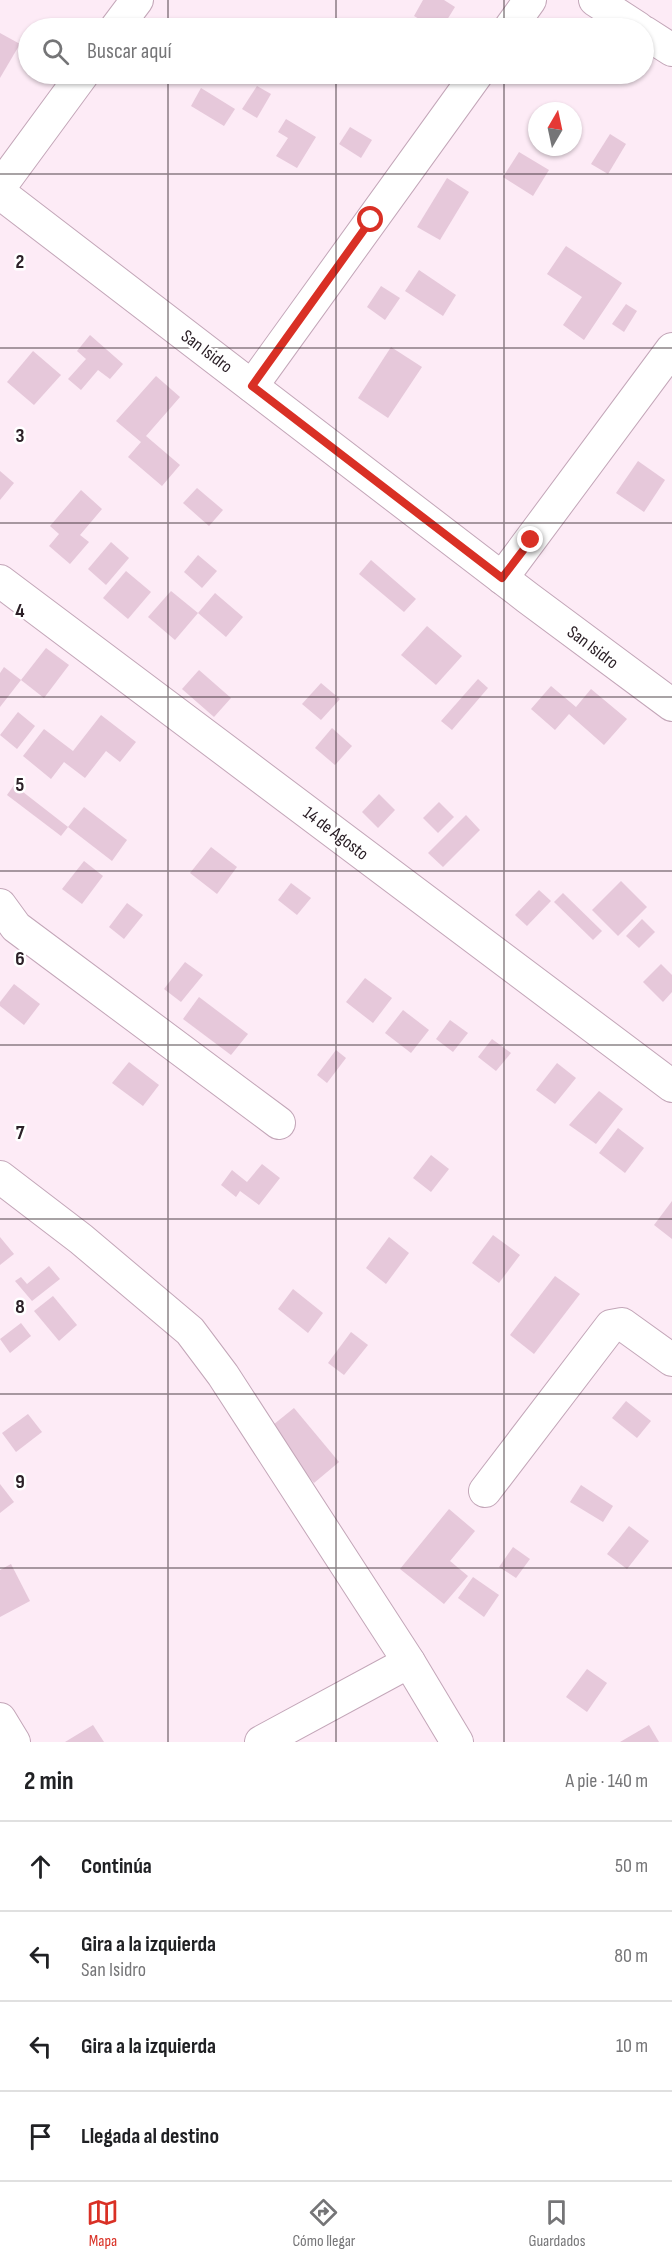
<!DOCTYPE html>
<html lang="es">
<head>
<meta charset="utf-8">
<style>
  :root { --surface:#fff; --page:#f2f2f2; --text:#202124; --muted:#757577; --line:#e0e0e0; --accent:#d93025 }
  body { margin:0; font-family:"Sofia Sans Condensed",sans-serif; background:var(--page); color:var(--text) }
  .compass { position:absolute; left:528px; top:102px; width:54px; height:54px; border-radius:50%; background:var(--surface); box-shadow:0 2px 4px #0004; rotate:9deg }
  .stop { position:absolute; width:18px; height:18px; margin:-14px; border:4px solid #d93025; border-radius:50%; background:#fff }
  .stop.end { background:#d93025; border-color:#fff; box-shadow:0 2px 6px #0008 }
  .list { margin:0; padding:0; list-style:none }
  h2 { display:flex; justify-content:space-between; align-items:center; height:78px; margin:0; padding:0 24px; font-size:26px }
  h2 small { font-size:20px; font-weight:400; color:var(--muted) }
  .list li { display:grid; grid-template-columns:39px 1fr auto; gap:18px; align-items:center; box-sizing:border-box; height:90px; padding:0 24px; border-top:2px solid var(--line) }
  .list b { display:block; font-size:22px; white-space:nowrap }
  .list p { margin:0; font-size:20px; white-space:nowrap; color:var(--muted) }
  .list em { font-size:20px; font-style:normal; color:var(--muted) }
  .icon { flex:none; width:33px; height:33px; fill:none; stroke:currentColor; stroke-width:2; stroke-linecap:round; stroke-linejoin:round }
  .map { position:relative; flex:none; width:672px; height:1742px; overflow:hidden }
  .search { position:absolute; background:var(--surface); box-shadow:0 2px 4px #0004; left:18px; right:18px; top:18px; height:66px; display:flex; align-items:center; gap:15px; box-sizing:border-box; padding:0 21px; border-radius:33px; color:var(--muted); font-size:22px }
  .sheet { height:438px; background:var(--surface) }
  nav { display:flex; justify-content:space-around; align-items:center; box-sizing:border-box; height:84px; border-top:2px solid var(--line); background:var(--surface); font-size:16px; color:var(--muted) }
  nav a { display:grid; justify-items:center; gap:3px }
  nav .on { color:var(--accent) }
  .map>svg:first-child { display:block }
  .building { fill:#e6c8da }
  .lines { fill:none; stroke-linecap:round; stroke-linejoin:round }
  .minor-casing { stroke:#c3a6b8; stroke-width:34 }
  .minor { stroke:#fff; stroke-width:32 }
  .route { stroke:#d93025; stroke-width:8 }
  .grid { fill:none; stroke:#2b2027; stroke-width:1.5; stroke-opacity:0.55 }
  .labels { text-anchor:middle; stroke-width:5; stroke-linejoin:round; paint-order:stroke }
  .street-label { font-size:18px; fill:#2b2027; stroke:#fff }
  .grid-label { font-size:20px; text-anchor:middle; font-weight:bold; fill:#2b2027; stroke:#fff; stroke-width:5; stroke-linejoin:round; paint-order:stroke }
</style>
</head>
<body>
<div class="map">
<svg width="672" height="1742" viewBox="0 0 672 1742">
  <rect width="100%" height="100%" fill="#fdebf6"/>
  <g class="building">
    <path d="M423 0H444L455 7 442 28H435L414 16Z"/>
    <path d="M0 33 20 44 0 78Z"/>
    <path d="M257 86 271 94 257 118 242 109Z"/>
    <path d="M201 88 235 109 224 126 191 106Z"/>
    <path d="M286 119 316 137 297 168 276 156 288 138 278 132Z"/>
    <path d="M350 127 372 140 361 158 339 144Z"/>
    <path d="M610 134 626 144 608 174 591 164Z"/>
    <path d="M519 152 549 170 533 196 503 177Z"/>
    <path d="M447 178 469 192 440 240 417 227Z"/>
    <path d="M566 246 622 283 584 340 563 325 582 297 547 274Z"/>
    <path d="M419 270 456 295 443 316 405 291Z"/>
    <path d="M381 286 400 298 385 320 367 307Z"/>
    <path d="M626 304 637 311 624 332 612 324Z"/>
    <path d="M90 335 123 364 110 379 98 370 81 390 68 379 86 359 77 351Z"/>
    <path d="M391 347 422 367 388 418 358 398Z"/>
    <path d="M33 351 61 375 34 405 7 382Z"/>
    <path d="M156 376 180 397 146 436 180 465 162 486 128 457 141 442 116 421Z"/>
    <path d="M638 461 665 480 644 512 616 493Z"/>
    <path d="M0 471 14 483 0 500Z"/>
    <path d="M197 488 223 510 209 526 183 503Z"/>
    <path d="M81 490 102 509 80 535 89 542 70 564 49 546 59 534 50 526Z"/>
    <path d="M111 542 129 558 106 585 88 569Z"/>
    <path d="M198 555 217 571 202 588 184 572Z"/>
    <path d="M371 560 416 599 404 612 359 574Z"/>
    <path d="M126 571 151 592 128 619 103 598Z"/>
    <path d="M171 591 198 613 175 640 148 617Z"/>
    <path d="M215 593 243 617 226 637 198 613Z"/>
    <path d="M427 626 462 656 436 685 401 655Z"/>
    <path d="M46 648 69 665 44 698 21 680Z"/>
    <path d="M4 667 21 680 0 707V673Z"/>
    <path d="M199 670 231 698 214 717 182 689Z"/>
    <path d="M478 679 488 688 452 730 441 721Z"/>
    <path d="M321 683 340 699 321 720 302 704Z"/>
    <path d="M551 686 576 707 591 689 627 719 604 745 569 714 555 730 531 709Z"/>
    <path d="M18 712 35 726 17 749 0 735Z"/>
    <path d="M101 715 136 742 120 762 106 751 85 778 64 762 51 779 23 756 44 729 73 751Z"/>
    <path d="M332 728 352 746 335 765 315 748Z"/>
    <path d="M14 785 68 827 61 836 7 795Z"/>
    <path d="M379 794 395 810 378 828 362 812Z"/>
    <path d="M439 802 454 817 438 833 423 818Z"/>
    <path d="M84 807 127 840 112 861 68 827Z"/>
    <path d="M466 815 480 830 443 867 428 853Z"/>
    <path d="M211 847 237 867 217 894 190 873Z"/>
    <path d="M84 861 103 876 82 904 62 889Z"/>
    <path d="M621 881 647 907 618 936 592 910Z"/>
    <path d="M291 883 311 898 297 915 278 900Z"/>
    <path d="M539 890 551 901 527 926 515 915Z"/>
    <path d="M563 893 602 931 593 940 554 902Z"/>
    <path d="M127 903 143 915 124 939 109 927Z"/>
    <path d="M642 919 655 932 639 948 626 936Z"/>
    <path d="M185 962 203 975 181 1002 164 989Z"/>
    <path d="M661 964 672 975V992L663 1002 643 982Z"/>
    <path d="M365 978 392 998 373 1023 346 1002Z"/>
    <path d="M14 984 40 1004 24 1025 0 1006V1002Z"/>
    <path d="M199 997 248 1034 231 1055 183 1019Z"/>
    <path d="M403 1010 429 1030 411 1053 385 1033Z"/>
    <path d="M450 1020 468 1033 453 1052 436 1039Z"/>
    <path d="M492 1039 511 1053 496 1071 478 1057Z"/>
    <path d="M336 1050 346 1058 327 1083 317 1075Z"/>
    <path d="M129 1062 159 1085 143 1106 112 1083Z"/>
    <path d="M557 1063 576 1078 555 1104 536 1090Z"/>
    <path d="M599 1091 623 1109 596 1144 569 1125Z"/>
    <path d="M618 1128 644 1148 625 1173 599 1153Z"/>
    <path d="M431 1155 449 1169 431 1192 413 1178Z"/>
    <path d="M262 1164 280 1178 259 1205 240 1191 236 1197 221 1185 232 1170 247 1182Z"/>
    <path d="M672 1201V1239L654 1225Z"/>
    <path d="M493 1235 520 1255 499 1283 472 1263Z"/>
    <path d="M0 1237 14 1254 0 1265Z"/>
    <path d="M389 1237 409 1253 386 1284 366 1268Z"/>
    <path d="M49 1266 60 1279 32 1301 15 1281 21 1277 27 1284Z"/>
    <path d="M555 1276 580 1294 534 1354 510 1335Z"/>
    <path d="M293 1289 323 1313 308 1333 278 1309Z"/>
    <path d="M53 1296 77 1325 59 1341 34 1311Z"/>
    <path d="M21 1323 31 1336 10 1353 0 1339Z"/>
    <path d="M351 1332 368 1345 344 1375 328 1363Z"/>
    <path d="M626 1401 651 1421 637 1438 612 1418Z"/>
    <path d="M294 1408 339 1462 314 1483 268 1429Z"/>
    <path d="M28 1414 42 1432 16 1452 2 1433Z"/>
    <path d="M0 1484 14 1502 0 1513Z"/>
    <path d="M581 1485 613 1506 603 1522 570 1502Z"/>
    <path d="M449 1509 475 1531 450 1561 468 1576 444 1604 400 1569Z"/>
    <path d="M629 1526 649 1541 627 1569 607 1554Z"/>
    <path d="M513 1547 530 1559 516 1578 499 1567Z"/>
    <path d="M11 1564 30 1601 0 1617V1570Z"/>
    <path d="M473 1577 499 1595 484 1617 458 1598Z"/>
    <path d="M587 1669 607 1683 587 1712 566 1697Z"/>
    <path d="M93 1725 104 1742H65Z"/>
    <path d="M649 1725 659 1742H620Z"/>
  </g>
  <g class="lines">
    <g class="minor-casing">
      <g id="minor">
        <path d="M595 0 638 28"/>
        <path d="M116 28 137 0"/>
        <path d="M510 28 530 0"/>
        <path d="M644 32 672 50"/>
        <path d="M0 187 83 74"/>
        <path d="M0 193 528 598 672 705"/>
        <path d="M252 386 477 74"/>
        <path d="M502 578 672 349"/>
        <path d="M0 581 672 1086"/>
        <path d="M0 905 16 927 279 1123"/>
        <path d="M0 1177 81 1239 190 1331 223 1375 409 1662 261 1742"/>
        <path d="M485 1491 611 1326 622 1324 672 1360"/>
        <path d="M409 1662 457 1742"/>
        <path d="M0 1719 14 1742"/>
      </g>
    </g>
    <use href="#minor" class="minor"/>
  </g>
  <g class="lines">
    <path class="route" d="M371 220 252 386 502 578 531 540"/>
  </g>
  <path class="grid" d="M168 0V28M336 0V28M504 0V28M168 74V1742M336 74V1742M504 74V1742M0 174H672M0 348H672M0 523H672M0 697H672M0 871H672M0 1045H672M0 1219H672M0 1394H672M0 1568H672"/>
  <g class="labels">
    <g class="street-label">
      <text transform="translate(207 351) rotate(37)" y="6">San Isidro</text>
      <text transform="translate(593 647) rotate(37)" y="6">San Isidro</text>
      <text transform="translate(336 833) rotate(37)" y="6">14 de Agosto</text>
    </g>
  </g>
  <g class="grid-label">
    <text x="20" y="268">2</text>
    <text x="20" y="442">3</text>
    <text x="20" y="617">4</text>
    <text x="20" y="791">5</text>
    <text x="20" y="965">6</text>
    <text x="20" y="1139">7</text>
    <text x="20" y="1313">8</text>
    <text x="20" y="1488">9</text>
  </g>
</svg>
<svg class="compass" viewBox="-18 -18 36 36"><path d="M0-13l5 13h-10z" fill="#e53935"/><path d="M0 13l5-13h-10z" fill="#757577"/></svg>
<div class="stop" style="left:371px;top:220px"></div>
<div class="stop end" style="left:531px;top:540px"></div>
<div class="search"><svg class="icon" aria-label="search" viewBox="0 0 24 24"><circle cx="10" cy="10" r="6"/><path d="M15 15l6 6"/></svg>Buscar aquí</div>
</div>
<section class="sheet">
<h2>2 min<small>A pie · 140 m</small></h2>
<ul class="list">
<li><svg class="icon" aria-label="ahead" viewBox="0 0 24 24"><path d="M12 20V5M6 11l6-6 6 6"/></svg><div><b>Continúa</b></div><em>50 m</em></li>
<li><svg class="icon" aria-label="left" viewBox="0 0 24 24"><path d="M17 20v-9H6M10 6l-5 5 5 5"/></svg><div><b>Gira a la izquierda</b><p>San Isidro</p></div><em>80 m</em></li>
<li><svg class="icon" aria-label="left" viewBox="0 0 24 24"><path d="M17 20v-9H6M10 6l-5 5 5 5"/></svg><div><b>Gira a la izquierda</b></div><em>10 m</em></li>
<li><svg class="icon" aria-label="arrive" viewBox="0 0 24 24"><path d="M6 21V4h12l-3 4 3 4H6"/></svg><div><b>Llegada al destino</b></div></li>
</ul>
</section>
<nav>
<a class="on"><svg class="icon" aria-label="map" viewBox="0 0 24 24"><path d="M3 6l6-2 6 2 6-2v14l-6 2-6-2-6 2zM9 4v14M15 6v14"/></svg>Mapa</a>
<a><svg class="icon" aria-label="directions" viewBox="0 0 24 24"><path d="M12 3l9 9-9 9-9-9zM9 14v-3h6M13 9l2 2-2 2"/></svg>Cómo llegar</a>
<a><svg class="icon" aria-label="saved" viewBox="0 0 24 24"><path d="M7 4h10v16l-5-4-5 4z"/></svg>Guardados</a>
</nav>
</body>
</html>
